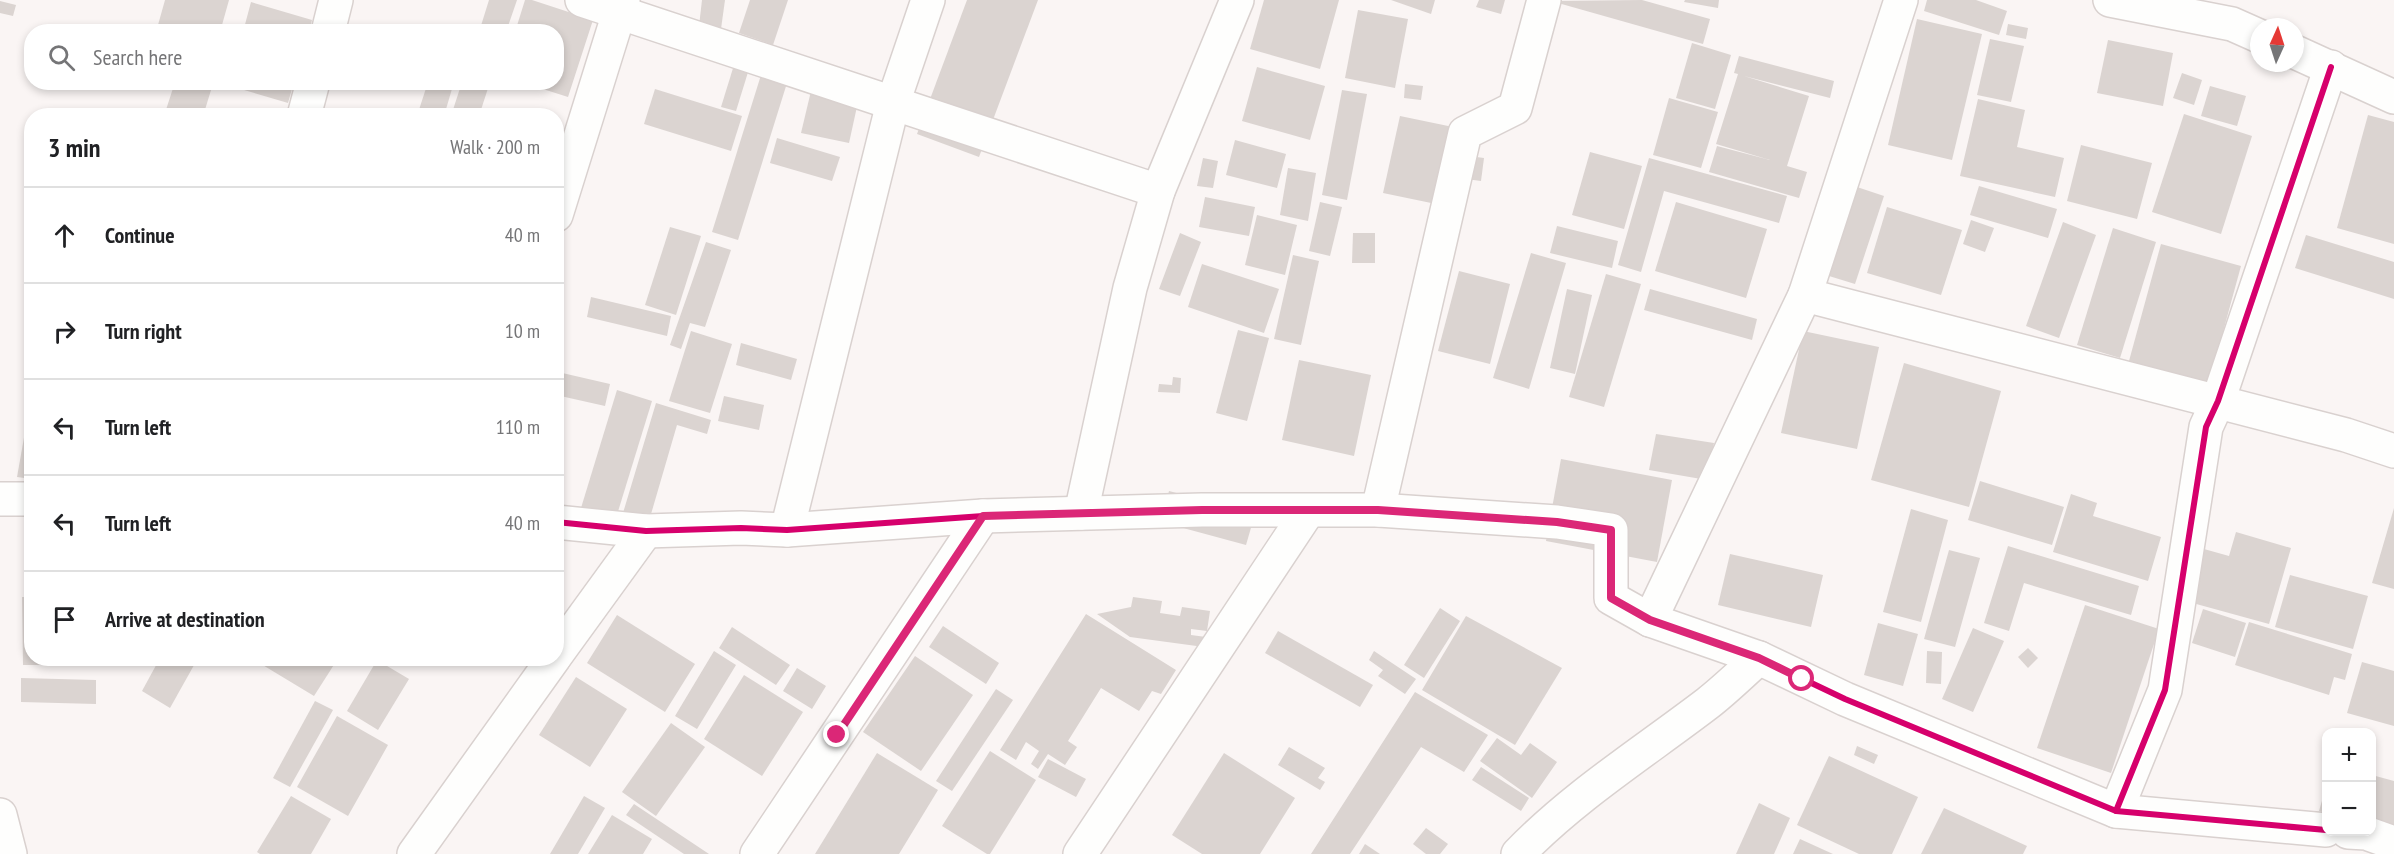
<!DOCTYPE html>
<html lang="en">
<head>
<meta charset="utf-8">
<style>
  :root { --surface:#fff; --page:#f6f6f6; --text:#202124; --muted:#757577; --line:#e0e0e0 }
  body { margin:0; font-family:"PT Sans Narrow",sans-serif; background:var(--page); color:var(--text) }
  .controls { position:absolute; right:18px; bottom:18px; display:grid; overflow:hidden; border-radius:12px; box-shadow:0 3px 9px #0003 }
  .controls button { width:54px; height:54px; display:grid; place-items:center; padding:0; border:0; border-bottom:2px solid var(--line); background:var(--surface); color:var(--text); font:30px sans-serif }
  .compass { position:absolute; left:2250px; top:18px; width:54px; height:54px; border-radius:50%; background:var(--surface); box-shadow:0 3px 9px #0003; rotate:3deg }
  .stop { position:absolute; width:18px; height:18px; margin:-14px; border:4px solid #db2777; border-radius:50%; background:#fff }
  .stop.end { background:#db2777; border-color:#fff; box-shadow:0 2px 6px #0008 }
  .list { margin:0; padding:0; list-style:none }
  h2 { display:flex; justify-content:space-between; align-items:center; height:78px; margin:0; padding:0 24px; font-size:26px }
  h2 small { font-size:20px; font-weight:400; color:var(--muted) }
  .list li { display:grid; grid-template-columns:39px 1fr auto; gap:18px; align-items:center; box-sizing:border-box; height:96px; padding:0 24px; border-top:2px solid var(--line) }
  .list b { display:block; font-size:22px; white-space:nowrap }
  .list em { font-size:20px; font-style:normal; color:var(--muted) }
  .icon { flex:none; width:33px; height:33px; fill:none; stroke:currentColor; stroke-width:2; stroke-linecap:round; stroke-linejoin:round }
  .map { position:relative; flex:none; width:2394px; height:854px; overflow:hidden }
  .search { position:absolute; background:var(--surface); box-shadow:0 3px 9px #0003; left:24px; top:24px; width:540px; height:66px; display:flex; align-items:center; gap:15px; box-sizing:border-box; padding:0 21px; border-radius:24px; color:var(--muted); font-size:22px }
  .panel { position:absolute; background:var(--surface); box-shadow:0 3px 9px #0003; left:24px; top:108px; width:540px; height:558px; border-radius:24px }
  .map>svg:first-child { display:block }
  .building { fill:#dbd4d1 }
  .lines { fill:none; stroke-linecap:round; stroke-linejoin:round }
  .minor-casing { stroke:#d9d1cf; stroke-width:36 }
  .tertiary-casing { stroke:#d9d1cf; stroke-width:36 }
  .minor { stroke:#fefefd; stroke-width:33 }
  .tertiary { stroke:#fefefd; stroke-width:33 }
  .cycleway-casing { stroke:#fff; stroke-width:10 }
  .cycleway { stroke:#d6006c; stroke-width:6 }
  .route { stroke:#db2777; stroke-width:8 }
</style>
</head>
<body>
<div class="map">
<svg width="2394" height="854" viewBox="0 0 2394 854">
  <rect width="100%" height="100%" fill="#faf5f4"/>
  <g class="building">
    <path d="M165 0H229L220 32H156Z"/>
    <path d="M489 0H517L506 32H479Z"/>
    <path d="M525 0H532L593 20 568 97 524 83 556 82V32H515Z"/>
    <path d="M702 0H725L721 29 699 26Z"/>
    <path d="M750 0H788L773 45 739 33Z"/>
    <path d="M967 0H1038L979 157 917 134Z"/>
    <path d="M1264 0H1339L1320 69 1250 49Z"/>
    <path d="M1391 0H1435L1431 14Z"/>
    <path d="M1479 0H1505L1501 14 1476 7Z"/>
    <path d="M1642 0 1710 19 1703 44 1551 1Z"/>
    <path d="M1685 0H1719L1718 8 1684 2Z"/>
    <path d="M1927 0H1976L2007 11 1999 35 1924 11Z"/>
    <path d="M0 1 16 5 13 16 0 13Z"/>
    <path d="M251 2 312 20 309 32H243Z"/>
    <path d="M1358 10 1408 19 1395 88 1345 78Z"/>
    <path d="M1917 19 1982 34 1952 160 1888 145Z"/>
    <path d="M2008 24 2028 28 2026 39 2006 35Z"/>
    <path d="M1990 39 2024 46 2011 102 1977 95Z"/>
    <path d="M2108 40 2173 53 2163 106 2097 93Z"/>
    <path d="M1692 43 1731 55 1715 109 1676 98Z"/>
    <path d="M1739 56 1834 81 1830 98 1744 76 1809 96 1787 166 1807 172 1799 198 1709 172 1717 146 1770 160 1716 144 1738 74 1734 73Z"/>
    <path d="M734 65 749 69 736 111 721 107Z"/>
    <path d="M1257 67 1325 86 1310 140 1242 121Z"/>
    <path d="M2182 73 2202 80 2194 105 2173 98Z"/>
    <path d="M761 75 787 83 738 240 712 232Z"/>
    <path d="M175 82H198L212 87 203 116H164Z"/>
    <path d="M227 82H294L288 103 227 85Z"/>
    <path d="M428 82H454L444 116H417Z"/>
    <path d="M462 82H490L479 116H451Z"/>
    <path d="M1405 84 1423 86 1421 100 1404 98Z"/>
    <path d="M2210 86 2246 96 2237 126 2201 116Z"/>
    <path d="M655 89 742 116 731 151 644 124Z"/>
    <path d="M1342 90 1367 94 1347 200 1322 195Z"/>
    <path d="M811 91 858 102 849 143 801 133Z"/>
    <path d="M1669 98 1718 112 1701 168 1653 155Z"/>
    <path d="M1978 99 2025 110 2017 147 2064 158 2055 197 1960 176Z"/>
    <path d="M2184 114 2252 136 2221 234 2152 212Z"/>
    <path d="M2368 115 2394 122V244L2337 228Z"/>
    <path d="M1400 116 1453 127 1436 204 1383 193Z"/>
    <path d="M777 138 840 157 832 181 770 163Z"/>
    <path d="M1235 140 1286 154 1277 188 1226 175Z"/>
    <path d="M2081 145 2152 163 2137 219 2067 201Z"/>
    <path d="M1590 152 1642 166 1624 229 1572 215Z"/>
    <path d="M1469 156 1484 158 1481 181 1466 179Z"/>
    <path d="M1203 158 1218 161 1213 188 1197 186Z"/>
    <path d="M1649 158 1787 196 1779 223 1664 191 1641 272 1618 265Z"/>
    <path d="M1288 168 1316 173 1308 221 1280 215Z"/>
    <path d="M1979 186 2057 209 2048 238 1970 215Z"/>
    <path d="M1857 187 1884 196 1855 284 1829 276Z"/>
    <path d="M1205 197 1255 207 1249 236 1199 227Z"/>
    <path d="M1320 202 1342 207 1330 256 1309 251Z"/>
    <path d="M1676 202 1767 229 1746 298 1655 271Z"/>
    <path d="M1887 207 1962 230 1941 295 1867 273Z"/>
    <path d="M1257 215 1297 225 1285 275 1245 265Z"/>
    <path d="M1971 220 1994 228 1985 252 1963 244Z"/>
    <path d="M2063 222 2096 235 2059 338 2026 326Z"/>
    <path d="M1557 226 1618 241 1612 268 1550 253Z"/>
    <path d="M670 227 701 236 676 315 645 305Z"/>
    <path d="M2113 228 2156 242 2120 358 2077 345Z"/>
    <path d="M1180 233 1201 242 1180 296 1159 289Z"/>
    <path d="M1353 233H1375V263H1352Z"/>
    <path d="M2306 235 2394 262V299L2295 268Z"/>
    <path d="M706 242 731 250 705 327 690 323 681 349 670 345Z"/>
    <path d="M2161 244 2241 266 2209 383 2129 361Z"/>
    <path d="M1531 253 1566 263 1529 389 1493 378Z"/>
    <path d="M1293 255 1319 261 1301 345 1274 339Z"/>
    <path d="M1202 264 1279 289 1264 333 1188 307Z"/>
    <path d="M1459 271 1510 284 1490 364 1438 351Z"/>
    <path d="M1606 274 1641 284 1604 407 1569 397Z"/>
    <path d="M1567 289 1592 295 1575 374 1550 368Z"/>
    <path d="M1650 289 1757 319 1752 340 1644 310Z"/>
    <path d="M591 297 671 316 667 336 587 317Z"/>
    <path d="M1238 330 1269 338 1247 421 1216 413Z"/>
    <path d="M691 331 732 344 710 413 669 401Z"/>
    <path d="M1803 331 1879 347 1857 449 1781 433Z"/>
    <path d="M741 343 797 359 791 380 736 365Z"/>
    <path d="M1299 360 1371 375 1354 456 1282 440Z"/>
    <path d="M1904 363 2001 391 1969 507 1871 480Z"/>
    <path d="M558 372 610 384 605 406 556 395Z"/>
    <path d="M1173 377 1181 378 1180 393 1158 392 1159 384 1172 385Z"/>
    <path d="M617 390 652 401 616 518 581 508Z"/>
    <path d="M724 396 764 405 759 430 718 421Z"/>
    <path d="M656 403 711 420 707 434 677 425 649 521 623 513Z"/>
    <path d="M30 404H32V479L17 477Z"/>
    <path d="M1656 434 1714 443 1707 480 1649 470Z"/>
    <path d="M1561 459 1672 480 1657 562 1546 541Z"/>
    <path d="M1980 481 2064 507 2052 545 1968 520Z"/>
    <path d="M1169 491 1255 514 1246 545 1161 522Z"/>
    <path d="M2071 494 2097 503 2093 516 2161 537 2148 581 2053 552Z"/>
    <path d="M2394 508V589L2372 583Z"/>
    <path d="M1911 509 1948 520 1921 622 1883 612Z"/>
    <path d="M2236 532 2291 548 2269 624 2189 602 2204 549 2229 556Z"/>
    <path d="M2008 546 2139 586 2131 615 2024 583 2009 631 1984 623Z"/>
    <path d="M1949 550 1980 558 1955 647 1924 639Z"/>
    <path d="M1730 554 1823 575 1811 627 1718 605Z"/>
    <path d="M2290 575 2368 596 2353 649 2275 627Z"/>
    <path d="M22 597H32V658H96V665H23Z"/>
    <path d="M1133 597 1162 601 1160 613 1180 616 1182 607 1210 611 1207 631 1191 629V635L1206 637 1204 647 1130 637 1097 614 1131 607Z"/>
    <path d="M2085 605 2159 629 2111 773 2037 748Z"/>
    <path d="M1440 608 1460 621 1424 678 1404 665Z"/>
    <path d="M2203 609 2246 623 2235 657 2192 643Z"/>
    <path d="M1086 614 1176 670 1161 694 1152 691 1139 711 1101 688 1068 741 1077 747 1065 765 1048 754 1038 769 1031 764 1039 751 1026 742 1016 760 1000 750Z"/>
    <path d="M617 615 695 664 665 712 587 663Z"/>
    <path d="M1466 616 1562 668 1515 745 1422 690Z"/>
    <path d="M2249 622 2352 654 2345 680 2334 677 2329 695 2235 665Z"/>
    <path d="M1878 623 1918 634 1903 686 1864 675Z"/>
    <path d="M943 626 999 663 986 684 929 647Z"/>
    <path d="M732 627 790 665 776 685 719 648Z"/>
    <path d="M1973 628 2004 641 1973 712 1942 699Z"/>
    <path d="M1278 631 1373 685 1360 707 1265 653Z"/>
    <path d="M2028 648 2038 658 2028 668 2018 657Z"/>
    <path d="M714 651 736 665 697 729 675 716Z"/>
    <path d="M1374 651 1416 679 1405 694 1378 676 1383 670 1369 660Z"/>
    <path d="M1927 651 1942 652 1941 684 1926 683Z"/>
    <path d="M915 656 973 695 921 771 863 732Z"/>
    <path d="M160 658H198L170 708 142 691Z"/>
    <path d="M251 658H334L337 660 314 696Z"/>
    <path d="M377 660 409 679 378 730 347 711Z"/>
    <path d="M2362 662 2394 671V726L2347 713Z"/>
    <path d="M797 668 826 686 812 709 783 691Z"/>
    <path d="M744 675 803 712 762 776 704 739Z"/>
    <path d="M576 677 627 709 590 767 539 735Z"/>
    <path d="M21 678 96 680V704L21 702Z"/>
    <path d="M996 689 1013 700 952 791 936 781Z"/>
    <path d="M1415 692 1488 735 1464 772 1421 747 1350 854H1311Z"/>
    <path d="M315 701 333 710 290 787 273 778Z"/>
    <path d="M337 716 388 745 348 816 297 787Z"/>
    <path d="M671 723 705 747 656 816 622 792Z"/>
    <path d="M1497 738 1521 755 1530 743 1557 762 1532 798 1480 761Z"/>
    <path d="M1857 746 1878 755 1874 764 1854 755Z"/>
    <path d="M1289 747 1325 768 1318 778 1325 782 1320 790 1278 765Z"/>
    <path d="M990 751 1036 780 990 854H987L942 826Z"/>
    <path d="M877 753 938 790 899 854H815Z"/>
    <path d="M1224 753 1295 798 1260 854H1202L1172 835Z"/>
    <path d="M1829 756 1918 797 1892 854H1859L1797 825Z"/>
    <path d="M1048 759 1086 779 1076 797 1038 777Z"/>
    <path d="M1481 767 1529 798 1521 811 1472 780Z"/>
    <path d="M2372 775 2394 781V833L2372 826Z"/>
    <path d="M2326 787V813L2319 811Z"/>
    <path d="M291 796 331 819 311 854H260L257 852Z"/>
    <path d="M584 796 605 808 578 854H550Z"/>
    <path d="M1759 803 1790 818 1774 854H1736Z"/>
    <path d="M634 804 709 854H684L626 815Z"/>
    <path d="M1944 808 2027 846 2023 854H1921Z"/>
    <path d="M612 815 652 839 643 854H588Z"/>
    <path d="M1426 828 1448 844 1440 854H1426L1413 844Z"/>
    <path d="M1800 839 1833 854H1793Z"/>
    <path d="M1365 844 1380 854H1359Z"/>
  </g>
  <g class="lines">
    <g class="minor-casing">
      <g id="minor">
        <path d="M582 0 1158 191"/>
        <path d="M2110 0 2232 24 2259 36"/>
        <path d="M328 32 336 0"/>
        <path d="M2295 52 2394 97"/>
        <path d="M304 116 313 82"/>
        <path d="M556 215 623 0"/>
        <path d="M1805 295 2346 435 2394 451"/>
        <path d="M1378 510 1465 133 1515 108 1544 0"/>
        <path d="M1081 513 1130 288 1158 191 1237 0"/>
        <path d="M787 530 893 103 928 0"/>
        <path d="M1650 620 1805 295 1901 0"/>
        <path d="M556 655 646 531"/>
        <path d="M2116 811 2165 690 2206 427 2218 401 2331 67"/>
        <path d="M0 815 10 854"/>
        <path d="M414 854 554 658"/>
        <path d="M757 854 983 516"/>
        <path d="M1080 854 1308 511"/>
        <path d="M1518 854C1574 796 1644 752 1708 703 1726 689 1742 673 1759 658"/>
      </g>
    </g>
    <g class="tertiary-casing">
      <g id="tertiary">
        <path d="M0 499H32"/>
        <path d="M556 522 646 531 741 528 787 530 983 516 1202 510H1378L1557 522 1611 530V598L1650 620 1759 658 1845 699 2116 811 2326 830"/>
        <path d="M2348 832 2366 833 2394 843"/>
      </g>
    </g>
    <use href="#minor" class="minor"/>
    <use href="#tertiary" class="tertiary"/>
    <g class="cycleway-casing">
      <g id="cycleway">
        <path d="M556 522 646 531 741 528 787 530 983 516 1202 510H1378L1557 522 1611 530V598L1650 620 1759 658 1845 699 2116 811 2326 830"/>
        <path d="M2116 811 2165 690 2206 427 2218 401 2331 67"/>
      </g>
    </g>
    <use href="#cycleway" class="cycleway"/>
  </g>
  <g class="lines">
    <path class="route" d="M837 735 983 516 1202 510H1378L1557 522 1611 530V598L1650 620 1759 658 1802 679"/>
  </g>
</svg>
<div class="controls">
<button>+</button>
<button>−</button>
</div>
<svg class="compass" viewBox="-18 -18 36 36"><path d="M0-13l5 13h-10z" fill="#e53935"/><path d="M0 13l5-13h-10z" fill="#757577"/></svg>
<div class="stop" style="left:1802px;top:679px"></div>
<div class="stop end" style="left:837px;top:735px"></div>
<div class="search"><svg class="icon" aria-label="search" viewBox="0 0 24 24"><circle cx="10" cy="10" r="6"/><path d="M15 15l6 6"/></svg>Search here</div>
<section class="panel">
<h2>3 min<small>Walk · 200 m</small></h2>
<ul class="list">
<li><svg class="icon" aria-label="ahead" viewBox="0 0 24 24"><path d="M12 20V5M6 11l6-6 6 6"/></svg><div><b>Continue</b></div><em>40 m</em></li>
<li><svg class="icon" aria-label="right" viewBox="0 0 24 24"><path d="M7 20v-9h11M14 6l5 5-5 5"/></svg><div><b>Turn right</b></div><em>10 m</em></li>
<li><svg class="icon" aria-label="left" viewBox="0 0 24 24"><path d="M17 20v-9H6M10 6l-5 5 5 5"/></svg><div><b>Turn left</b></div><em>110 m</em></li>
<li><svg class="icon" aria-label="left" viewBox="0 0 24 24"><path d="M17 20v-9H6M10 6l-5 5 5 5"/></svg><div><b>Turn left</b></div><em>40 m</em></li>
<li><svg class="icon" aria-label="arrive" viewBox="0 0 24 24"><path d="M6 21V4h12l-3 4 3 4H6"/></svg><div><b>Arrive at destination</b></div></li>
</ul>
</section>
</div>
</body>
</html>
